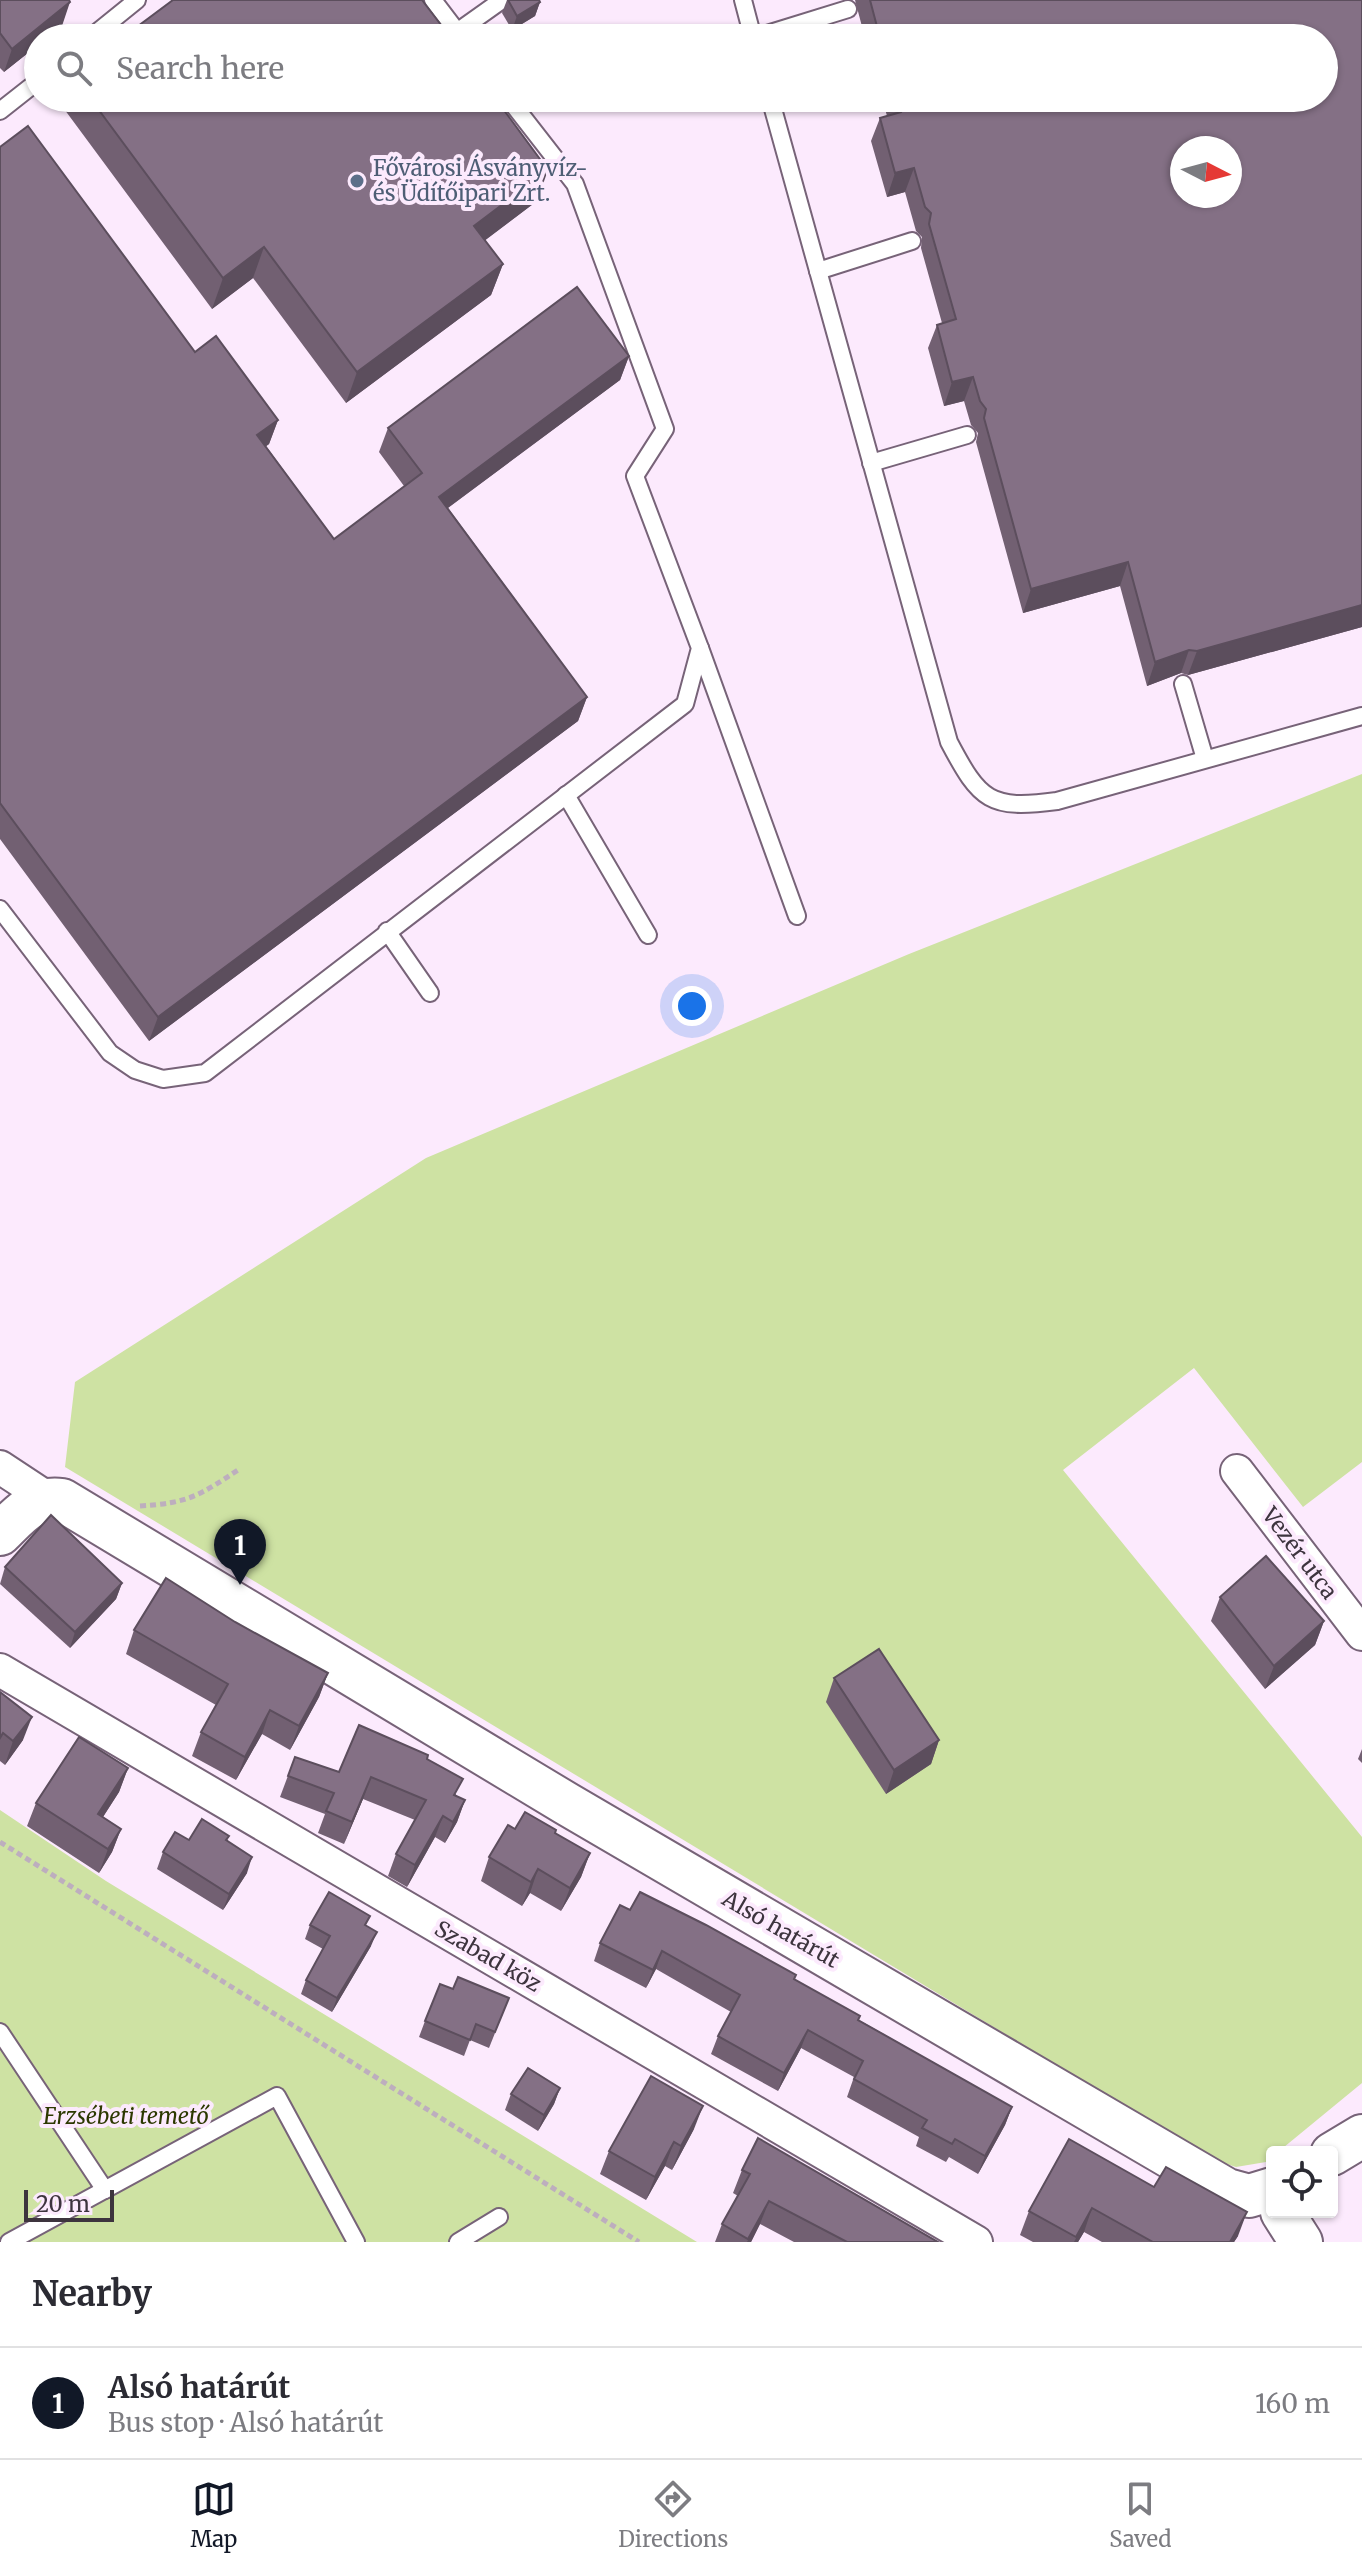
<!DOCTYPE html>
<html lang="en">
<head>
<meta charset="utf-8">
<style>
  :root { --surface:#fff; --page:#f7f7f7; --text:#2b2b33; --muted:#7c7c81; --line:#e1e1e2; --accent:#111827 }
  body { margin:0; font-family:Merriweather,serif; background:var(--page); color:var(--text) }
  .controls { position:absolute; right:24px; bottom:24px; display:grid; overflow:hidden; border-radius:8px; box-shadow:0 2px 6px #0004 }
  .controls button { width:72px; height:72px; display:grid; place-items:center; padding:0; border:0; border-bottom:2px solid var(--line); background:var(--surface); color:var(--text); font:40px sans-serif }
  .compass { position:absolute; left:1170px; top:136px; width:72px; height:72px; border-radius:50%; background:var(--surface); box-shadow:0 2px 6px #0004; rotate:96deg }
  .scale { position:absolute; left:24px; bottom:20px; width:90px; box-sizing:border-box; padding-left:8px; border:4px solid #3d343e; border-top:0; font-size:22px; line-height:28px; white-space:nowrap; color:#3d343e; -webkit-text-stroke:6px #fceafd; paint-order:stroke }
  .you { position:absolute; left:692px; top:1006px; width:28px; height:28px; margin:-20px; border:6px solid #fff; border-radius:50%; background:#1a73e8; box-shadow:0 0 0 12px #1a73e833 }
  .badge { display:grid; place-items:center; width:52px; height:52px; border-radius:50%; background:var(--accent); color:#fff; font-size:26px; font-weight:700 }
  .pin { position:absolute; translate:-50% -66px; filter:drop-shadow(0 2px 4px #0008) }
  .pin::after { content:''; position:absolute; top:42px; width:28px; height:24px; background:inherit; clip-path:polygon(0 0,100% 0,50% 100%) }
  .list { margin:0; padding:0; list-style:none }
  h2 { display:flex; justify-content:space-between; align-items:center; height:104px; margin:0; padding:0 32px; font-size:34px }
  h2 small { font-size:26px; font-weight:400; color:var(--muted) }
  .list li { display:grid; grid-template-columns:52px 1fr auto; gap:24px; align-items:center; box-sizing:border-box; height:112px; padding:0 32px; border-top:2px solid var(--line) }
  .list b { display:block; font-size:30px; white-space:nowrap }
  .list p { margin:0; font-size:26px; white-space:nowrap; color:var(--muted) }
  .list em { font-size:26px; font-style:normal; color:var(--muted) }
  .icon { flex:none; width:44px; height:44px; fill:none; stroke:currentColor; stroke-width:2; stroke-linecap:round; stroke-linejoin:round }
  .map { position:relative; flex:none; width:1362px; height:2242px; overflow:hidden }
  .search { position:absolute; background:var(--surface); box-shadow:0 2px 6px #0004; left:24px; right:24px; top:24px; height:88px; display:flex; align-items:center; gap:20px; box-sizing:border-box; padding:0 28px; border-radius:44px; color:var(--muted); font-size:30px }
  .sheet { height:216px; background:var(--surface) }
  nav { display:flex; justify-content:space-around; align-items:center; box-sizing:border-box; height:112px; border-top:2px solid var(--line); background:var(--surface); font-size:22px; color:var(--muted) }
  nav a { display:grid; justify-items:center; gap:4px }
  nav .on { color:var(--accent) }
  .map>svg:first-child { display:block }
  .green { fill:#cee2a3 }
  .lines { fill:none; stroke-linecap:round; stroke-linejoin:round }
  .service-casing { stroke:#776378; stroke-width:20 }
  .minor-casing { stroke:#776378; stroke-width:36 }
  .tertiary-casing { stroke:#776378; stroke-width:46 }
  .path { stroke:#bdaebe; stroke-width:5; stroke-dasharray:6 4; stroke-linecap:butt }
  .service { stroke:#fff; stroke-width:16 }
  .minor { stroke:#fff; stroke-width:32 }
  .tertiary { stroke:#fff; stroke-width:42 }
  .wall { fill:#726072 }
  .shaded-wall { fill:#5c4e5d }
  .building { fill:#847085; stroke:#5c4e5d; stroke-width:2; fill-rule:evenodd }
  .service-dot { fill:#5c6f8a; stroke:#fceafd; stroke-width:3 }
  .labels { text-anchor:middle; stroke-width:8; stroke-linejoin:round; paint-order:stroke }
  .service-label { font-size:22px; fill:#4e5e75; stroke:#fceafd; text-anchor:start }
  .street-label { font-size:22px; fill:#3d343e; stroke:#fceafd }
  .park-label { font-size:22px; font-style:italic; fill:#2c3800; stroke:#fceafd }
</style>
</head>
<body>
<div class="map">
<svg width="1362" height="2242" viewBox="0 0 1362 2242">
  <rect width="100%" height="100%" fill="#fceafd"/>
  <g class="green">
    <path d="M1362 774V1462L1303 1507 1194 1368 1063 1470 1362 1837V2083L1278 2152H1272L1266 2162 1236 2167 1214 2160 65 1467 75 1382 426 1158 909 954Z"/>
    <path d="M0 1810 106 1881 697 2242H0Z"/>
  </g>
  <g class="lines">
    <g class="service-casing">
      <g id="service">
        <path d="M433 0 462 38"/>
        <path d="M743 0 753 38"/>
        <path d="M457 32 502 0"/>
        <path d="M90 38 137 0"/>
        <path d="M754 38 848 9"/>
        <path d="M770 98 949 742C980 801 990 810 1057 801L1362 716"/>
        <path d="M0 111 38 81"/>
        <path d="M818 271 912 241"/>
        <path d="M871 463 967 435"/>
        <path d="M700 648 797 916"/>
        <path d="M1183 684 1205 759"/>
        <path d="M566 795 648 935"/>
        <path d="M0 909 110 1053 135 1070 163 1079 205 1073 685 704 700 648 635 476 665 429 575 184 508 98"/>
        <path d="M387 931 430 993"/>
        <path d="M0 2032 105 2190"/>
        <path d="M9 2242 277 2096 356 2242"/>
        <path d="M458 2242 499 2217"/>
      </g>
    </g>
    <g class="minor-casing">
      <g id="minor">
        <path d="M0 1467 47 1498"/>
        <path d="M1237 1471 1362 1634"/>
        <path d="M0 1670 976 2242"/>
      </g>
    </g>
    <g class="tertiary-casing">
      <g id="tertiary">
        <path d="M0 1534C19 1516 33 1496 62 1500L567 1804 1227 2190 1249 2196 1272 2189"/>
        <path d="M1332 2154 1362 2136"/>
        <path d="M1282 2212 1301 2242"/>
      </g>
    </g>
    <g class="path">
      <path d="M140 1506C190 1503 200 1495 241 1468"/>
      <path d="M0 1842 639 2242"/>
    </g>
    <use href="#service" class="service"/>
    <use href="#minor" class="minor"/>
    <use href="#tertiary" class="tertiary"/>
  </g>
  <g class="wall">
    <path d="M0 0 62 26 38 38V45L4 72 0 68Z"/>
    <path d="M507 0H539L540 2 535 16 512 30 502 13Z"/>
    <path d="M855 0H1362V627L1188 675 1181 673 1147 686 1120 586 1023 613 976 442 978 433 971 425 964 401 944 406 928 348 937 325 942 323 921 248 922 237 916 231 905 192 887 197 871 141 880 118 887 116 882 98H1324V38H865Z"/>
    <path d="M56 98H495L537 201 485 240 503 264 491 295 346 403 253 278 212 309Z"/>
    <path d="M0 147 195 352 278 420 269 444 266 446 334 539 404 486 379 452 388 428 629 356 620 380 448 508 587 697 578 721 149 1041 0 839Z"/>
    <path d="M5 1567 122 1583 116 1599 70 1648 0 1584Z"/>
    <path d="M1220 1597 1324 1621 1315 1645 1265 1689 1211 1621Z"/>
    <path d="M235 1622 328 1673 319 1697 290 1750 262 1734 236 1780 192 1756 201 1732 216 1705 126 1654 134 1630Z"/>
    <path d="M834 1678 939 1740 931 1764 886 1794 826 1702Z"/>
    <path d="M0 1692 23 1740 5 1765 0 1761Z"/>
    <path d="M1362 1749V1763L1358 1759Z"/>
    <path d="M295 1757 339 1772 427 1759 457 1796 465 1800 457 1822 445 1843 435 1837 407 1887 388 1876 396 1854 415 1820 363 1799 344 1844 318 1833 325 1814 280 1797Z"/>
    <path d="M128 1768 119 1792 103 1817 121 1829 112 1852 99 1873 27 1826 36 1803Z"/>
    <path d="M515 1829 555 1833 590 1853 581 1877 561 1911 530 1893 522 1906 481 1881 489 1857Z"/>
    <path d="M229 1836 227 1841 247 1873 223 1910 157 1869 163 1852 189 1840Z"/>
    <path d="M630 1910 794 1979 859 2020 1012 2107 1005 2125 978 2174 949 2157 946 2162 916 2146 919 2137 847 2097 854 2077 801 2048 778 2091 711 2054 718 2036 731 2012 656 1969 646 1988 594 1961 600 1943Z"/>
    <path d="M310 1925 366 1926 371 1946 332 2012 301 1994 306 1980 323 1949 305 1939Z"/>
    <path d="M453 1989 509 1998 489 2048 470 2040 464 2056 419 2037 425 2021Z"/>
    <path d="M560 2088 554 2104 538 2131 505 2110 511 2094Z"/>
    <path d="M694 2129 672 2170 665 2166 646 2200 600 2174 609 2151Z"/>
    <path d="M1069 2139 1238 2236 1234 2242H1102L1084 2232 1078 2242H1033L1020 2235 1029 2211Z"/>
    <path d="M742 2170 938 2242H794L760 2224 751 2242H715L722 2224 738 2196 733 2193Z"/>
  </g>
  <g class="shaded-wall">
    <path d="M70 2 62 26 46 38H38V45L4 72 12 49Z"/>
    <path d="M540 2 535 16 512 30 517 16Z"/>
    <path d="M914 168 905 192 887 197 895 173Z"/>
    <path d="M548 170 537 201 463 257 474 226Z"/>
    <path d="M264 247 253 278 212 309 223 278Z"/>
    <path d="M503 264 491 295 346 403 357 372Z"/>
    <path d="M629 356 620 380 430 521 439 497Z"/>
    <path d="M973 377 964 401 944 406 952 382Z"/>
    <path d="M278 420 269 444 249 459 257 435Z"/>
    <path d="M1128 562 1120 586 1023 613 1031 589Z"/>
    <path d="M1362 605V627L1188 675 1197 651Z"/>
    <path d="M1189 650 1181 673 1147 686 1155 662Z"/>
    <path d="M587 697 578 721 149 1041 158 1017Z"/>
    <path d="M122 1583 116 1599 70 1648 75 1632Z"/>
    <path d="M1324 1621 1315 1645 1265 1689 1274 1666Z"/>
    <path d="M328 1673 319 1697 290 1750 299 1726Z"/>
    <path d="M270 1710 262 1734 236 1780 245 1757Z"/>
    <path d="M32 1717 23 1740 5 1765 13 1741Z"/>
    <path d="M939 1740 931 1764 886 1794 894 1770Z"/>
    <path d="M128 1768 119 1792 90 1837 98 1814Z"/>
    <path d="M371 1777 363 1799 344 1844 352 1822Z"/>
    <path d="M465 1800 457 1822 445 1843 453 1822Z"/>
    <path d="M443 1816 435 1837 407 1887 415 1865Z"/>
    <path d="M121 1829 112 1852 99 1873 108 1849Z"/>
    <path d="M590 1853 581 1877 561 1911 570 1888Z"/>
    <path d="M252 1857 247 1873 223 1910 229 1894Z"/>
    <path d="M538 1869 530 1893 522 1906 531 1882Z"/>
    <path d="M377 1932 371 1946 332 2012 337 1998Z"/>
    <path d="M662 1951 656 1969 646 1988 653 1970Z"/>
    <path d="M808 2030 801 2048 778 2091 784 2073Z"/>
    <path d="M560 2088 554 2104 538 2131 544 2115Z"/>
    <path d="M703 2106 694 2129 672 2170 681 2146Z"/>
    <path d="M1012 2107 1005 2125 978 2174 985 2156Z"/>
    <path d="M674 2142 665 2166 646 2200 655 2177Z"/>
    <path d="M769 2201 760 2224 751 2242H747Z"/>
    <path d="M1092 2208 1084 2232 1078 2242H1074Z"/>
    <path d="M1247 2212 1238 2236 1234 2242H1230Z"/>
  </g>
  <g class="building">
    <path d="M0 0H69L70 2 12 49 0 33Z"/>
    <path d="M173 0H422L451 38H122Z"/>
    <path d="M508 0H539L540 2 517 16Z"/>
    <path d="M870 0H1362V605L1197 651 1189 650 1155 662 1128 562 1031 589 984 418 986 409 980 401 973 377 952 382 937 325 956 319 929 224 931 213 925 207 914 168 895 173 880 118 901 112 897 98H1324V38H880ZM1182 148H1230V196H1182Z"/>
    <path d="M90 98H495L548 170 474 226 503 264 357 372 264 247 223 278Z"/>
    <path d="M28 126 195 352 216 336 278 420 257 435 334 539 422 473 388 428 577 287 629 356 439 497 587 697 158 1017 0 803V147Z"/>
    <path d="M51 1515 122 1583 75 1632 5 1567Z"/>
    <path d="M1266 1556 1324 1621 1274 1666 1220 1597Z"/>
    <path d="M166 1578 235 1622 328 1673 299 1726 270 1710 245 1757 201 1732 228 1684 134 1630Z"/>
    <path d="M879 1649 939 1740 894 1770 834 1678Z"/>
    <path d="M0 1692 32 1717 13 1741 3 1733 0 1738Z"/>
    <path d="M359 1725 428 1755 427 1759 463 1779 454 1795 465 1800 453 1822 443 1816 415 1865 396 1854 426 1800 371 1777 352 1822 326 1811 334 1793 288 1776 295 1757 339 1772Z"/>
    <path d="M79 1737 128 1768 98 1814 121 1829 108 1849 36 1803Z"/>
    <path d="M525 1812 556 1830 555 1833 590 1853 570 1888 538 1869 531 1882 489 1857 508 1825 515 1829Z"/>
    <path d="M202 1819 229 1836 226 1840 252 1857 229 1894 163 1852 175 1832 189 1840Z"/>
    <path d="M329 1892 370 1916 365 1925 377 1932 337 1998 306 1980 330 1936 310 1925Z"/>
    <path d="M640 1892 706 1925 796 1975 794 1979 860 2016 858 2020 1012 2107 985 2156 955 2139 952 2144 922 2128 927 2120 854 2079 863 2061 808 2030 784 2073 718 2036 740 1995 662 1951 653 1970 600 1943 620 1905 630 1910Z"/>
    <path d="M458 1977 509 1998 495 2032 476 2024 470 2040 425 2021 440 1984 453 1989Z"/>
    <path d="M528 2068 560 2088 544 2115 511 2094Z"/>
    <path d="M651 2076 703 2106 681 2146 674 2142 655 2177 609 2151Z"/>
    <path d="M758 2138 938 2242H847L769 2201 748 2239 722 2224 750 2174 742 2170Z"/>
    <path d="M1069 2139 1154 2187 1166 2167 1247 2212 1230 2242H1153L1092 2208 1076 2237 1029 2211Z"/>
  </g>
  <circle class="service-dot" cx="357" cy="181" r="8"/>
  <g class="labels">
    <g class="service-label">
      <text x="373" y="176">Fővárosi Ásványvíz-<tspan x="373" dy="25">és Üdítőipari Zrt.</tspan></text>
    </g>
    <g class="street-label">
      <text transform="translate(1300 1553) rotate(53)" y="8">Vezér utca</text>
      <text transform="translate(781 1929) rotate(30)" y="8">Alsó határút</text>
      <text transform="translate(488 1956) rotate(30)" y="8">Szabad köz</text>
    </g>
    <g class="park-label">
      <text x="126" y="2124">Erzsébeti temető</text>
    </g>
  </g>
</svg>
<div class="controls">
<button><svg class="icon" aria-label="locate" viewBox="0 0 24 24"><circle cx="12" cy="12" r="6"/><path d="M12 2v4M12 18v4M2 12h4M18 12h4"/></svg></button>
</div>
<svg class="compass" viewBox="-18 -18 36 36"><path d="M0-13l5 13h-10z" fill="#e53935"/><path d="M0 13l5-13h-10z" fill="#7c7c81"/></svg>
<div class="scale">20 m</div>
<div class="you"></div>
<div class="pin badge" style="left:240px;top:1585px">1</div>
<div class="search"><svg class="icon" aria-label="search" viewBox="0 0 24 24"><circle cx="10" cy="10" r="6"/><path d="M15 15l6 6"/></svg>Search here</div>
</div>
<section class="sheet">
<h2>Nearby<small></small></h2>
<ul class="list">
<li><span class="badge">1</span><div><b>Alsó határút</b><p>Bus stop · Alsó határút</p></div><em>160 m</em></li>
</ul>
</section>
<nav>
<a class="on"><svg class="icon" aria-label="map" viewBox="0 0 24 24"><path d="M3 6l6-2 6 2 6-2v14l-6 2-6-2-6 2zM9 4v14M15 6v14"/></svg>Map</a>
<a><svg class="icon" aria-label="directions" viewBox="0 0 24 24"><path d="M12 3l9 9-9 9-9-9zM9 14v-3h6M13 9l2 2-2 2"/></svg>Directions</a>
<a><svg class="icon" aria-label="saved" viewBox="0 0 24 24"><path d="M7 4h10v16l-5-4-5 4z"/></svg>Saved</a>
</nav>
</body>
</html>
